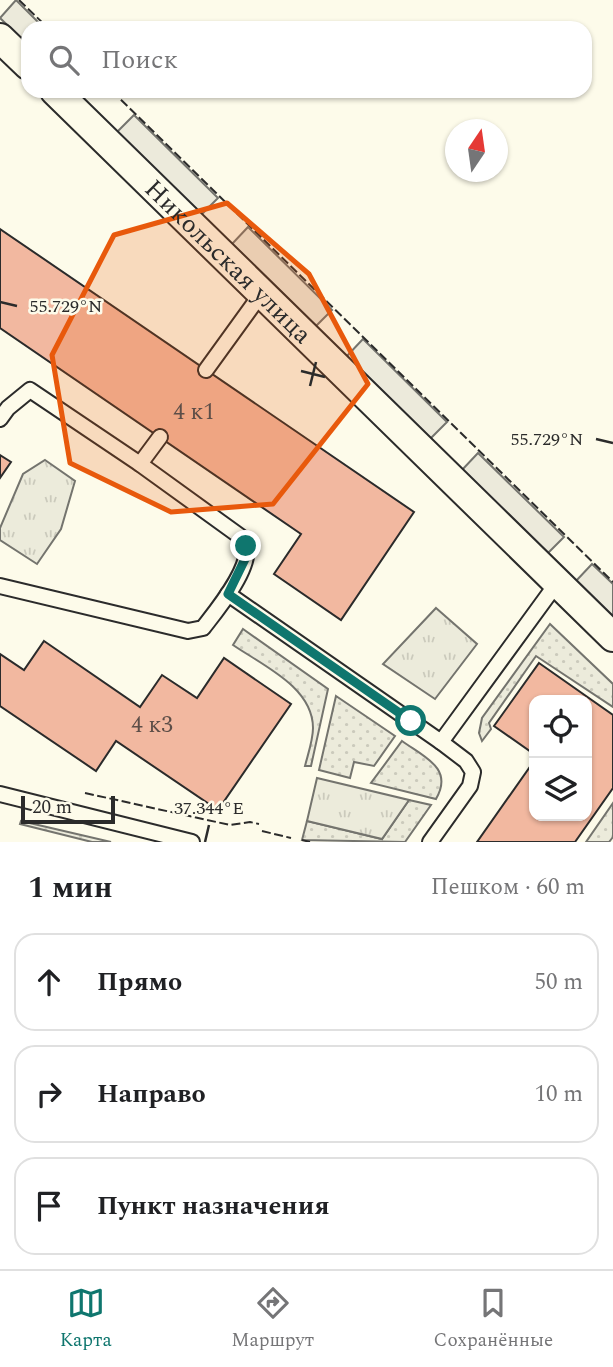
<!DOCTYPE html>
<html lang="ru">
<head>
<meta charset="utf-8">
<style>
  :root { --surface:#fff; --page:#f2f2f2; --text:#202124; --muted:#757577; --line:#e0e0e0; --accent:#0f766e }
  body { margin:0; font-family:Spectral,serif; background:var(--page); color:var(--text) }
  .controls { position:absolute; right:21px; bottom:21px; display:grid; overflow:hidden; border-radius:14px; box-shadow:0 2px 5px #0004 }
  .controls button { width:63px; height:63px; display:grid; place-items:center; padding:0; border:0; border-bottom:2px solid var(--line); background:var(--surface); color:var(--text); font:35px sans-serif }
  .compass { position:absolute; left:445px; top:119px; width:63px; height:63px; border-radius:50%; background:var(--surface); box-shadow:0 2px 5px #0004; rotate:13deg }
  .scale { position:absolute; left:21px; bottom:18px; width:94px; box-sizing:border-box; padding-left:7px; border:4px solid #2b2b2b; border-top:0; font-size:19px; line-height:24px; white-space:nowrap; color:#2b2b2b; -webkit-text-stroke:5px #fdfbea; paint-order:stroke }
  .stop { position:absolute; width:21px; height:21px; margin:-16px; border:5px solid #0f766e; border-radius:50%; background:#fff }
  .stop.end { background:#0f766e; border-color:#fff; box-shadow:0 2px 7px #0008 }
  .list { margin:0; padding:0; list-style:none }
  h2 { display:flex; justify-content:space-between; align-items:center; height:91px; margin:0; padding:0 28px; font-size:30px }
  h2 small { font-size:23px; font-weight:400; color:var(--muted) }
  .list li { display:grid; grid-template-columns:46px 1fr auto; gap:21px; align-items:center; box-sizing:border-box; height:98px; margin:0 14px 14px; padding:0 14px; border:2px solid var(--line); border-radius:21px }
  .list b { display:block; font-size:26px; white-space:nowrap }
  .list em { font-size:23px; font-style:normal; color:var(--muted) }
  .icon { flex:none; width:38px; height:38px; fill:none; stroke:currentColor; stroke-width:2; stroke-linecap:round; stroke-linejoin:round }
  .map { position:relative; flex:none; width:613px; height:842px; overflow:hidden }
  .search { position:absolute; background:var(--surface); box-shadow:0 2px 5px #0004; left:21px; right:21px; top:21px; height:77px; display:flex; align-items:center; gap:18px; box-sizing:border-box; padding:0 24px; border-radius:21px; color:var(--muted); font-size:26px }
  .sheet { height:427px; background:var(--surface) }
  nav { display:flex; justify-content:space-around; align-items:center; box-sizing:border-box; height:98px; border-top:2px solid var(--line); background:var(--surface); font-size:19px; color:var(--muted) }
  nav a { display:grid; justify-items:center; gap:4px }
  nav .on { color:var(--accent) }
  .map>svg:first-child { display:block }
  .grass { fill:url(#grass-dots); stroke:#74746e; stroke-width:2 }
  .park { fill:url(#park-tufts); stroke:#74746e; stroke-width:2 }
  .parking { fill:#eceadb; stroke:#74746e; stroke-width:2 }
  .building { fill:#f2b8a0; stroke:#2b2b2b; stroke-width:2 }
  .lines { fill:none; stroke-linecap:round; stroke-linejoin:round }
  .lane-casing { stroke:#2b2b2b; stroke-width:18 }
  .street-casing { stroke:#2b2b2b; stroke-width:32 }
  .lane { stroke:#fdfbea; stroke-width:14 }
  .street { stroke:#fdfbea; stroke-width:28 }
  .fence { stroke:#2b2b2b; stroke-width:2; stroke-dasharray:9 3.5; stroke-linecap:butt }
  .route { stroke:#0f766e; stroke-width:9 }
  .marked { fill:#e8590c; fill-opacity:0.2; stroke:#e8590c; stroke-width:5; stroke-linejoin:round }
  .ticks { fill:none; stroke:#2b2b2b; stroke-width:2.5 }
  .labels { text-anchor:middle; stroke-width:5; stroke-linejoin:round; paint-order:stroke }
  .number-label { font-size:23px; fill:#5d4e48 }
  .street-label { font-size:26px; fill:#2b2b2b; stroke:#fdfbea }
  .ticks-label { font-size:18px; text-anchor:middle; fill:#2b2b2b; stroke:#fdfbea; stroke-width:5; stroke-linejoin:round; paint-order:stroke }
</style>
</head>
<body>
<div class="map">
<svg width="613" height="842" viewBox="0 0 613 842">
  <defs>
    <pattern id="grass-dots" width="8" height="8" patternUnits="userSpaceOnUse" patternTransform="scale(1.75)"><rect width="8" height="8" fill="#ecebdb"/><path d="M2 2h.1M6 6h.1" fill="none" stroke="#cbcabc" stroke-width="1.8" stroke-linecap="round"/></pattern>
    <pattern id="park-tufts" width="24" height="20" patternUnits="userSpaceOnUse" patternTransform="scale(1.75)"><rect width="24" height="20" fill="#ecebdb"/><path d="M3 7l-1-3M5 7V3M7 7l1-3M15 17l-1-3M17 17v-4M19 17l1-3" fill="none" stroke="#cbcabc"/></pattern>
  </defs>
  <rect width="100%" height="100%" fill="#fdfbea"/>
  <g class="grass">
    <path d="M550 624 613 684V707L536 656 489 723 491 729 482 741 479 733 482 718Z"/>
    <path d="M243 629 328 689 311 766H305C308 754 313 740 313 728 313 687 262 665 233 645Z"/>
    <path d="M336 696 395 736 374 766 354 762 350 778 319 770Z"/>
    <path d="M402 741C424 757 454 768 436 799L371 783Z"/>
    <path d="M409 800 431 805 405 842 302 840 307 821 382 839Z"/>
    <path d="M613 803V837L609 842H586Z"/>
    <path d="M21 821 111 842H92L20 824Z"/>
  </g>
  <g class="park">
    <path d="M45 460 75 481 61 529 37 564 0 540V528L23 474Z"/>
    <path d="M436 608 477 644 435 699 383 664Z"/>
    <path d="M317 778 409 800 382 839 307 821Z"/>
  </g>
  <g class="parking">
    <path d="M16 0 44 28H28V45L0 18Z"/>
    <path d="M134 115 218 198 201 215 117 132Z"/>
    <path d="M248 227 332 310 316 326 232 244Z"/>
    <path d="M363 339 447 422 430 439 346 357Z"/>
    <path d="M478 453 564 537 546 555 461 471Z"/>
    <path d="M592 564 613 584V620L575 582Z"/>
  </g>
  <g class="building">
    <path d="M0 229 414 512 341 620 274 574 301 534 0 328Z"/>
    <path d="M0 455 11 462 0 478Z"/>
    <path d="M44 641 140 707 162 675 197 698 224 658 291 704 218 810 116 741 96 771 0 706V654L24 670Z"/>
    <path d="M539 663 613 715V788L575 842H477L534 761V816H587V700H534V754L494 726Z"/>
  </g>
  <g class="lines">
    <g class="lane-casing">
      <g id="lane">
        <path d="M206 370 261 294"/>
        <path d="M0 419 8 408 30 390 140 464 241 537C242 539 246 545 246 547 251 569 216 611 203 628L188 631 0 586"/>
        <path d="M140 464 160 437"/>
        <path d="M228 594 441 742"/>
        <path d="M0 794 192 842"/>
        <path d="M430 842 470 786 473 772 466 761 441 742 557 583"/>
      </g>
    </g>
    <g class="street-casing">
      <g id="street">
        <path d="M0 38 28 65"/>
        <path id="s1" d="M55 91 613 637"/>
      </g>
    </g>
    <use href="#lane" class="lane"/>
    <use href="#street" class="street"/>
    <g class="fence">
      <path d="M19 0 48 28"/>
      <path d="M112 91 613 582"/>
      <path d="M85 793 230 825 250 822 259 824"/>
      <path d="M262 831 291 838"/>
      <path d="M302 840 310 842"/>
    </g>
  </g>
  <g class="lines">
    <path class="route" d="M246 546V557L228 594 411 721"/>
  </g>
  <path class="marked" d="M227 203 309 274 368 384 273 504 171 512 70 463 52 355 114 235Z"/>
  <path class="ticks" d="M0 302 17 306M301 371 325 377M310 386 316 362M596 439 613 443M205 842 209 825"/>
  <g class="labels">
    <g class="number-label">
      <text x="194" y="419">4 к1</text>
      <text x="152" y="732">4 к3</text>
    </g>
    <g class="street-label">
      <text dy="9" stroke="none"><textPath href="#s1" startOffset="243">Никольская улица</textPath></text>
    </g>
  </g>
  <g class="ticks-label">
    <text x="66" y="312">55.729°N</text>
    <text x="547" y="445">55.729°N</text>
    <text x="209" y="814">37.344°E</text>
  </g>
</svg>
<div class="controls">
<button><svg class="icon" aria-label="locate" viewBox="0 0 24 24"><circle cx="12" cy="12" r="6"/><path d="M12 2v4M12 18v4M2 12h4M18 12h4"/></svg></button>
<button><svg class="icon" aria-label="layers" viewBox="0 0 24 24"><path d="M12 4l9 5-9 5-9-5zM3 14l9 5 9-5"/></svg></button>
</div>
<svg class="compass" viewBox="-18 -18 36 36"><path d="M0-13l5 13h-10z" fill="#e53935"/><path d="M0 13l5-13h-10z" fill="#757577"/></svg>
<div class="scale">20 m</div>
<div class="stop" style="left:411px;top:721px"></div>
<div class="stop end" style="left:246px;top:546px"></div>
<div class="search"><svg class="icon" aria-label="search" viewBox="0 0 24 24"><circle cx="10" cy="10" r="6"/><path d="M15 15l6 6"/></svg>Поиск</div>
</div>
<section class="sheet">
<h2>1 мин<small>Пешком · 60 m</small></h2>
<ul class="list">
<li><svg class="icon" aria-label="ahead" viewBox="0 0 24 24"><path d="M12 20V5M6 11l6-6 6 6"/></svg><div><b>Прямо</b></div><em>50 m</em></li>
<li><svg class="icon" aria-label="right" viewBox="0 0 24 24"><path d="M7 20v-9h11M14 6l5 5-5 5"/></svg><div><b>Направо</b></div><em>10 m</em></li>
<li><svg class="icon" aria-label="arrive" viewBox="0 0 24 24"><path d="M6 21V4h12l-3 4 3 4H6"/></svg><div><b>Пункт назначения</b></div></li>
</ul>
</section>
<nav>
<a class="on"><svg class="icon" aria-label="map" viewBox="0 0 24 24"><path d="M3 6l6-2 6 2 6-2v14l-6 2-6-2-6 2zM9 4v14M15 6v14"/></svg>Карта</a>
<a><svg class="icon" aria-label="directions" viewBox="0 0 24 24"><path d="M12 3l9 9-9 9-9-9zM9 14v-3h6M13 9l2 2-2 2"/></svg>Маршрут</a>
<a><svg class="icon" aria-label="saved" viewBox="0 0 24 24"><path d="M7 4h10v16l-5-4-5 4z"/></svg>Сохранённые</a>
</nav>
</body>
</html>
